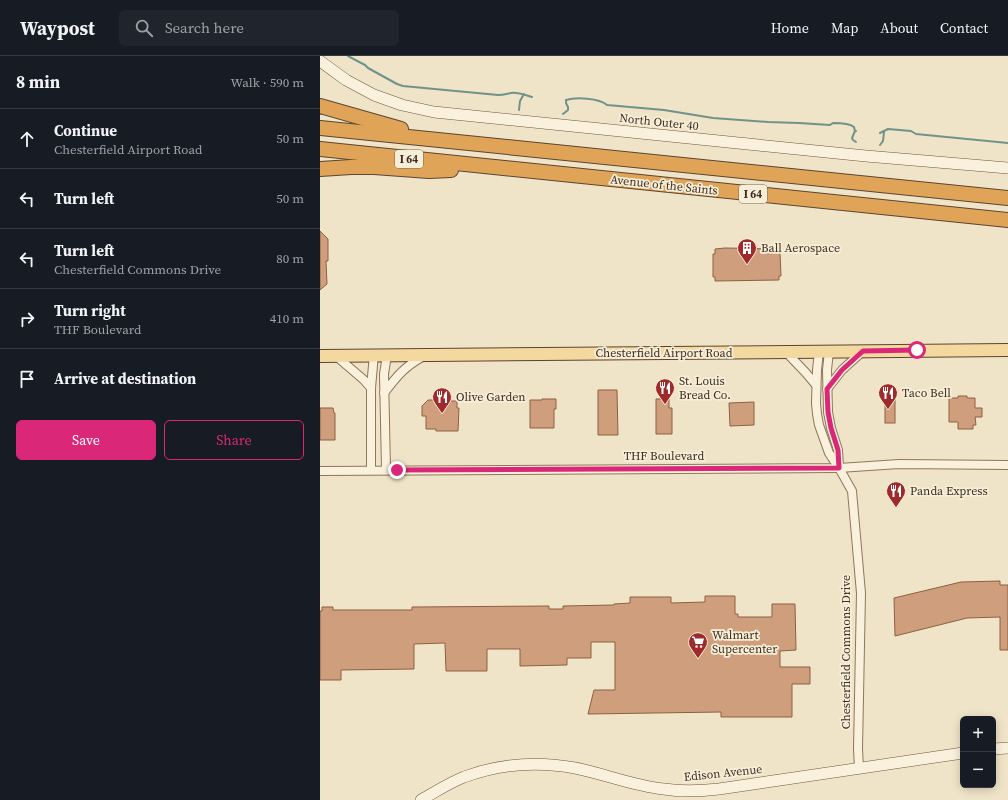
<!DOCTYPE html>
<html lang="en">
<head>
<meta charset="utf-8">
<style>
  :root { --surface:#171b24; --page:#20242c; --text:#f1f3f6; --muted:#9ea1a6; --line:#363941; --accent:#db2777 }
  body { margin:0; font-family:"Source Serif 4",serif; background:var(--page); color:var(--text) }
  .controls { position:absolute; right:12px; bottom:12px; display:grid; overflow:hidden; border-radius:6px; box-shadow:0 2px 10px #0003 }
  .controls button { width:36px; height:36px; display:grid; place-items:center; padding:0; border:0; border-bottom:1px solid var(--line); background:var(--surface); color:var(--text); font:20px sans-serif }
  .stop { position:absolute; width:12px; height:12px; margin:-9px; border:3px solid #db2777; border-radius:50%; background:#fff }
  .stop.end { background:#db2777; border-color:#fff; box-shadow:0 1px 4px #0008 }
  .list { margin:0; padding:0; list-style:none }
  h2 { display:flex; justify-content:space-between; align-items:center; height:52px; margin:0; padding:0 16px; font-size:17px }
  h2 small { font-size:13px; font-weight:400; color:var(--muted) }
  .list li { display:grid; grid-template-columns:26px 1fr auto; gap:12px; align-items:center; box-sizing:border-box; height:60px; padding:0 16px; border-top:1px solid var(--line) }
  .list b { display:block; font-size:15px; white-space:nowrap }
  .list p { margin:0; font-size:13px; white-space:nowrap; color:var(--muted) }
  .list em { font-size:13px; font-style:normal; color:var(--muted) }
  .actions { display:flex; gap:8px; padding:12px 16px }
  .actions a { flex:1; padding:9px 0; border:1px solid var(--accent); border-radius:6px; text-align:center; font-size:14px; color:var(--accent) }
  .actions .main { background:var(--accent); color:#fff }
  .icon { flex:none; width:22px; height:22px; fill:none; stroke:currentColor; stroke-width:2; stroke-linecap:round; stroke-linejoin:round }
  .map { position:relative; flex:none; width:688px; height:744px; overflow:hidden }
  header { display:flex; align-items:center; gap:24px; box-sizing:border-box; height:56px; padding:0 20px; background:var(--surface); border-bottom:1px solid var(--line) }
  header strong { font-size:19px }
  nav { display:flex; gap:22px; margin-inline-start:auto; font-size:14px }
  .search { width:280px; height:36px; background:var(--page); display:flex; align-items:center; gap:10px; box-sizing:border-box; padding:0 14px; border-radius:6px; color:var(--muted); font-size:15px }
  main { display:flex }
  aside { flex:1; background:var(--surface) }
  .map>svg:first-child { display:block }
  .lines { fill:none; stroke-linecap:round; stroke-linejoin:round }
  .stream { stroke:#6f938a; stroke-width:2 }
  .building { fill:#cf9f7d; stroke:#8d5f41 }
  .street-casing { stroke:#8d765c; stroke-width:10 }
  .secondary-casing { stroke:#6f573f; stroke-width:12 }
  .primary-casing { stroke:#5b4430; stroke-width:14 }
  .highway-casing { stroke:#5b4430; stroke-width:16 }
  .street { stroke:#faf1dc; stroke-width:8 }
  .secondary { stroke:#faf1dc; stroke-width:11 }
  .primary { stroke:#f3d9a0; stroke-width:12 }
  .highway { stroke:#e0a458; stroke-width:14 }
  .route { stroke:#db2777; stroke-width:5 }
  .labels { text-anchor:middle; stroke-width:3.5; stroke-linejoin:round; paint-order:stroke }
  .shield { fill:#f7eed8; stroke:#756857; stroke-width:1 }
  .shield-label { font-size:11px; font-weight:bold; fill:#3d2e20 }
  .street-label { font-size:12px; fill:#3d2e20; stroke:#f7eed8 }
  .poi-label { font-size:12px; fill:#3d2e20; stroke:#f7eed8; text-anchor:start }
</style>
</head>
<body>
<header>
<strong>Waypost</strong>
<div class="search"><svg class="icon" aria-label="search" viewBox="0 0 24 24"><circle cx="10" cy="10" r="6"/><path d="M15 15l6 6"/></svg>Search here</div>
<nav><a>Home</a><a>Map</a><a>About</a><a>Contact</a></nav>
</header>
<main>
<aside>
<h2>8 min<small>Walk · 590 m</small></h2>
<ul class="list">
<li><svg class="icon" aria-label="ahead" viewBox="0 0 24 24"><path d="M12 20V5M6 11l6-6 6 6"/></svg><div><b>Continue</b><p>Chesterfield Airport Road</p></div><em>50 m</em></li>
<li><svg class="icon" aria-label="left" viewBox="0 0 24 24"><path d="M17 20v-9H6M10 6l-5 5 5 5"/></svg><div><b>Turn left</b></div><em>50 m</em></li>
<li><svg class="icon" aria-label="left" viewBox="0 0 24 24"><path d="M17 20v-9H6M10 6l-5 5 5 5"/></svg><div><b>Turn left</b><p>Chesterfield Commons Drive</p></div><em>80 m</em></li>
<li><svg class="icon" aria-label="right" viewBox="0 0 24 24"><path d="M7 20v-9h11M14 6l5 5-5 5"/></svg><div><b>Turn right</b><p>THF Boulevard</p></div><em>410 m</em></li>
<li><svg class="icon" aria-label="arrive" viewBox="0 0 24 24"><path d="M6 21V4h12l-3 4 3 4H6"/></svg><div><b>Arrive at destination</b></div></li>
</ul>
<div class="actions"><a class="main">Save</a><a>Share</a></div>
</aside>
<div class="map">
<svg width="688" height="744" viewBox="0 0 688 744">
  <rect width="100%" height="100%" fill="#f0e4c8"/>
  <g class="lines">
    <g class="stream">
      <path d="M28 0 45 9 48 12 77 28 83 30 178 39C184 39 186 38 191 37 198 36 205 39 212 41"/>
      <path d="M199 54 200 45 204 38"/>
      <path d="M0 58H1"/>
      <path d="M243 58 248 54V51L246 47V44C256 41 279 42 287 49L344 54 393 62 448 66 479 67 510 69 513 67C520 67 529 67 534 71L535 75H536"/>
      <path d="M535 75 532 82 533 84 536 86"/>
      <path d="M560 77 568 73 591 75 596 78 688 87"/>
      <path d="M560 89 563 85 564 76"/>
    </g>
  </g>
  <g class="building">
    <path d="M0 175 8 183V205H6L7 228 0 234Z"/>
    <path d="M405 192 459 193V197H460L461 220H459V224L395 225V221H393V198H395V193Z"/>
    <path d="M278 334H297L298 379H278Z"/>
    <rect x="565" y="340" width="10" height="27"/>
    <path d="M638 340H647V342H655V352H662V361H655L656 369H653V373H638V366H629V342H638Z"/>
    <path d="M222 343H236V353H234V372H210V344H222Z"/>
    <path d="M336 343H349V352H352V378H336Z"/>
    <path d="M108 344H124V345H137V352H139L138 375H116V373H106V360H102V350Z"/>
    <path d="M434 346V369L410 370 409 347Z"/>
    <path d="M0 352H13L14 357H15V384H0Z"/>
    <path d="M680 525V529H688V594H680V561L647 562 575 580 574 542 641 526Z"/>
    <path d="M385 540H415V558H418V561H452V548H475L476 594 460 595V611H490V628H472V661H401V656L268 658 274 634H295V586H271V602H247V609L200 610V593H167V615H126L125 587 94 588V613L21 614V624H0V555H2V551H13V554H92V551L229 550V553H243V550L294 549V548L310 547V541H351V547L385 546Z"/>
  </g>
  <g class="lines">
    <g class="street-casing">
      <g id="street">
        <path d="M465 295 486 317 496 329"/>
        <path d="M499 295 497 314 496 347 497 358 499 369 509 397 519 412 532 435 541 537 538 693 539 712"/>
        <path d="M509 295 507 314 508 356 511 372 518 394 519 411"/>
        <path d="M16 300 44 324 51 332"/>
        <path d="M507 333 522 314 543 295"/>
        <path d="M64 337C77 320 85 310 104 300"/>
        <path d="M51 414V332L54 298"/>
        <path d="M66 414 64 318 67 299"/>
        <path d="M0 415 519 412 579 408 688 409"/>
      </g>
    </g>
    <g class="secondary-casing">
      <g id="secondary">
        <path d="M0 5 26 24 54 39 82 49 114 56 546 100 688 112"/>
        <path d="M673 693 688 692"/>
        <path d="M101 744C115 736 129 727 144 721 179 708 218 705 255 712 285 718 314 730 344 733 362 736 381 735 399 733L643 697"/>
      </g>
    </g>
    <g class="primary-casing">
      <path id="primary" d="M0 300 688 294"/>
    </g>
    <g class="highway-casing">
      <g id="highway">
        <path d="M0 50 81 73"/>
        <path d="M0 72 688 142"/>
        <path d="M0 93 688 164"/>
        <path d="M0 113 31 111H54L109 115 131 114"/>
      </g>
    </g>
    <use href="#street" class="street"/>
    <use href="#secondary" class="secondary"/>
    <use href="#primary" class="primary"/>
    <use href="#highway" class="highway"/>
  </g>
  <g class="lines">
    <path class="route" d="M77 414 519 412 518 394 511 372 508 356 507 333 522 314 543 295 597 294"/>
  </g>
  <defs>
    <g id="building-pin" transform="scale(1)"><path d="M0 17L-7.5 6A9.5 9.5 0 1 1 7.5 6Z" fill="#9e2a2b" stroke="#f7eed8"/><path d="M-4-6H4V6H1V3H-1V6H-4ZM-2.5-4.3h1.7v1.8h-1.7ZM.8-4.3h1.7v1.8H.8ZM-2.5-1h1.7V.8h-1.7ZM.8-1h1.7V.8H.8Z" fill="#fff"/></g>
    <g id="restaurant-pin" transform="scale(1)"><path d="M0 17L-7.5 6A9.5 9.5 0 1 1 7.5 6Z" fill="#9e2a2b" stroke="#f7eed8"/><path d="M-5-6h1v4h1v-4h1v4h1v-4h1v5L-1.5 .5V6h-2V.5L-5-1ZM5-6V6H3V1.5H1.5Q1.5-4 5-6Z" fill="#fff"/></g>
    <g id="supermarket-pin" transform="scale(1)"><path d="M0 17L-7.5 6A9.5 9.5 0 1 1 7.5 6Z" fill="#9e2a2b" stroke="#f7eed8"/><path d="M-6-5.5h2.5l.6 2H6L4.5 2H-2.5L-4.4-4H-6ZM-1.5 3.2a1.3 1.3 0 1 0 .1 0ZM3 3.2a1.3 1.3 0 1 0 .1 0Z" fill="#fff"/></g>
  </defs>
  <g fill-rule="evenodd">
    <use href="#building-pin" x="427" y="192"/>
    <use href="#restaurant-pin" x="345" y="332"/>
    <use href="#restaurant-pin" x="568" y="337"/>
    <use href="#restaurant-pin" x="122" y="341"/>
    <use href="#restaurant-pin" x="576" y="435"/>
    <use href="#supermarket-pin" x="378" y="586"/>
  </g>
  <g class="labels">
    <g class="shield">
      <rect x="75" y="94" width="28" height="18" rx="3"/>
      <rect x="419" y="129" width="28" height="18" rx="3"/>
    </g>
    <g class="shield-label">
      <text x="89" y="107">I 64</text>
      <text x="433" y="142">I 64</text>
    </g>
    <g class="street-label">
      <text transform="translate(339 66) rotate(6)" y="4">North Outer 40</text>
      <text transform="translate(344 129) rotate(6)" y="4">Avenue of the Saints</text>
      <text x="344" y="301">Chesterfield Airport Road</text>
      <text x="344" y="404">THF Boulevard</text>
      <text transform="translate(526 596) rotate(-90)" y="4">Chesterfield Commons Drive</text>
      <text transform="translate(403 717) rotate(-6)" y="4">Edison Avenue</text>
    </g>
    <g class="poi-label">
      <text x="441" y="196">Ball Aerospace</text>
      <text x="359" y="329">St. Louis<tspan x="359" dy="14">Bread Co.</tspan></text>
      <text x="582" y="341">Taco Bell</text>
      <text x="136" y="345">Olive Garden</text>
      <text x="590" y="439">Panda Express</text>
      <text x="392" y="583">Walmart<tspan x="392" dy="14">Supercenter</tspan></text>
    </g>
  </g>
</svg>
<div class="controls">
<button>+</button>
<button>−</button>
</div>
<div class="stop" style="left:597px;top:294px"></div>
<div class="stop end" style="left:77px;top:414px"></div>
</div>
</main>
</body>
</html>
